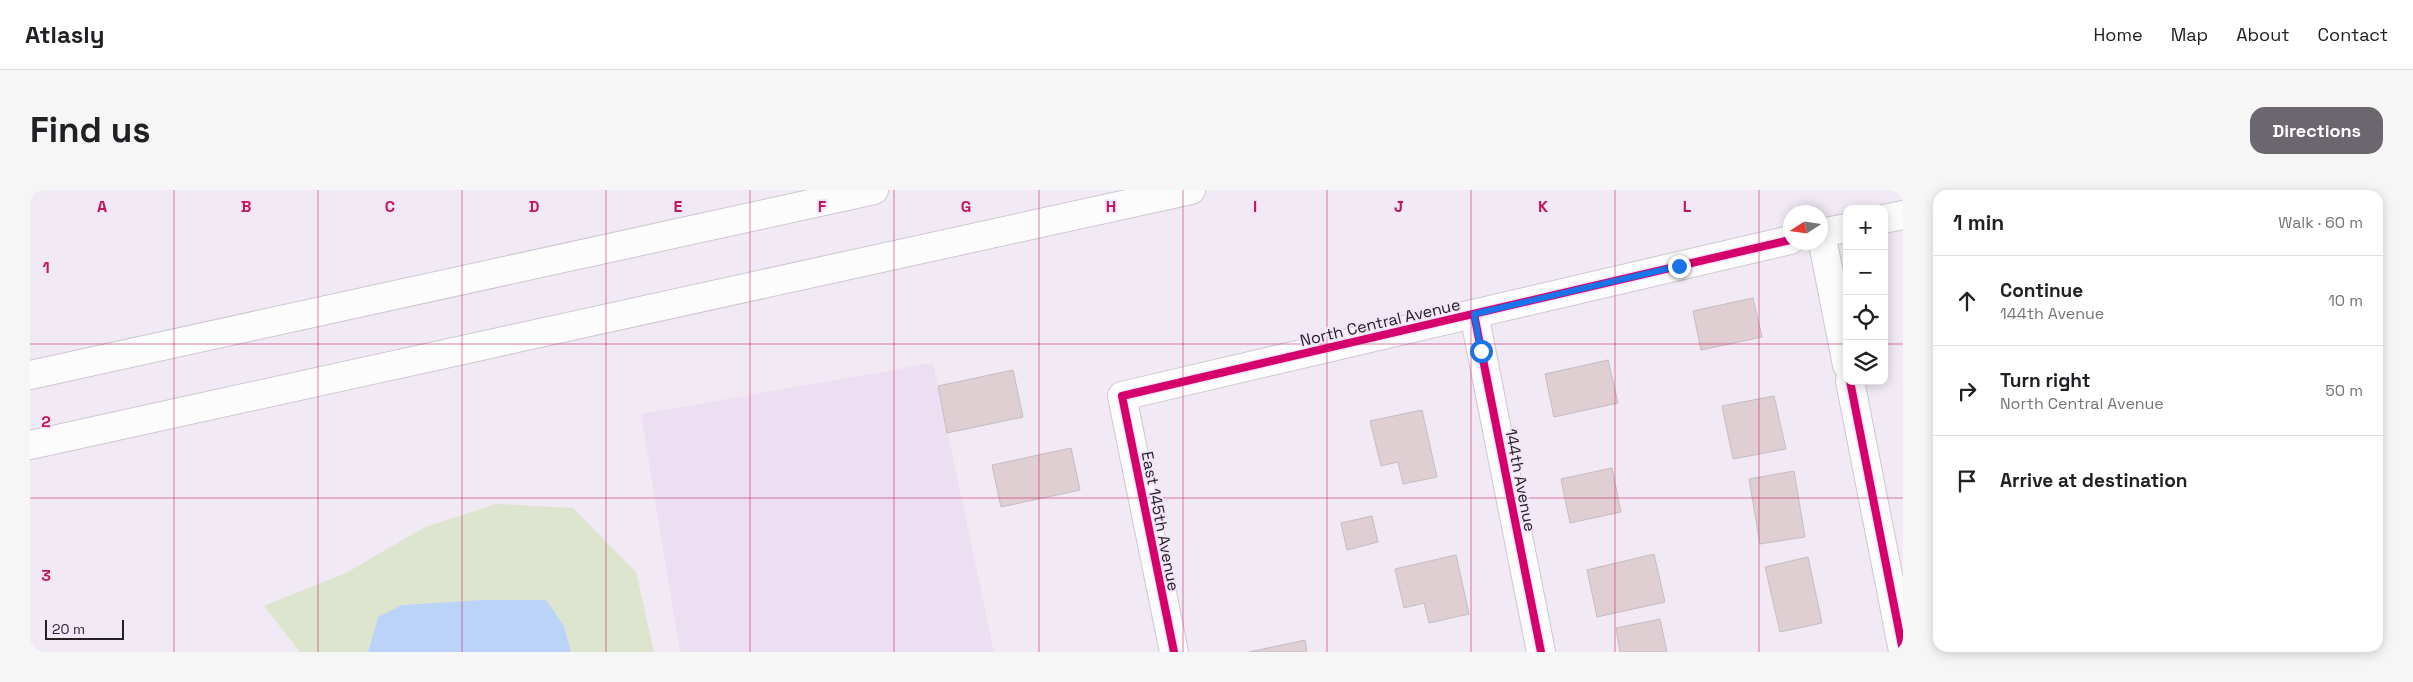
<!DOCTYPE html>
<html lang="en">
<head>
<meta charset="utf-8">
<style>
  :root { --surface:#fff; --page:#f6f6f6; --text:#202124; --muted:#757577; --line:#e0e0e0; --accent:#6c666f }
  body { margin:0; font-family:"Space Grotesk",sans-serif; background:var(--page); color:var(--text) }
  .controls { position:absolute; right:15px; top:15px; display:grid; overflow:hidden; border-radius:10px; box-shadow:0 2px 12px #0003 }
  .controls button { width:45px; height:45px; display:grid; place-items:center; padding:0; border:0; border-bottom:1px solid var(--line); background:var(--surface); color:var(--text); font:25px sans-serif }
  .compass { position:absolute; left:1753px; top:15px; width:45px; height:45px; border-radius:50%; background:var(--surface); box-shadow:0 2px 12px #0003; rotate:258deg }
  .scale { position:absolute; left:15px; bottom:12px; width:79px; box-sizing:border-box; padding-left:5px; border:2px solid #252027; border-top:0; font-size:14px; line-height:18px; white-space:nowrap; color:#252027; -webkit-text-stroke:4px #f3e5f8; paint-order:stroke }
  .stop { position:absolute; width:15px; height:15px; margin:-11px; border:4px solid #1a73e8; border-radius:50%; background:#fff }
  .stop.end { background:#1a73e8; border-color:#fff; box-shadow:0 1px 5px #0008 }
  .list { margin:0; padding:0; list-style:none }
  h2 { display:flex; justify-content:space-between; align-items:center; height:65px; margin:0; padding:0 20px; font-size:21px }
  h2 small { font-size:16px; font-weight:400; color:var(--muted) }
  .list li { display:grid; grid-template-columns:32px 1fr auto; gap:15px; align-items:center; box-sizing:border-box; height:90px; padding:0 20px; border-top:1px solid var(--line) }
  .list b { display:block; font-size:19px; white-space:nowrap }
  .list p { margin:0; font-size:16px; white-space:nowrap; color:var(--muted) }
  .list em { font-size:16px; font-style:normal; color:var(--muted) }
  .icon { flex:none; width:28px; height:28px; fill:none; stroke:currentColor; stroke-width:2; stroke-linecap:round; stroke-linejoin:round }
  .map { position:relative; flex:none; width:1873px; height:462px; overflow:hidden; border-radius:15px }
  header { display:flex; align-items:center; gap:30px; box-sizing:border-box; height:70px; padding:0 25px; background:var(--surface); border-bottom:1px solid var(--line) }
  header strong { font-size:24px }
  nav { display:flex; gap:28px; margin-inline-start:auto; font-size:18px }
  .intro { display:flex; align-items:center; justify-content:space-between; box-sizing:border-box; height:120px; padding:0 30px }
  h1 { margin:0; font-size:35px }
  .button { padding:12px 22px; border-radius:15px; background:var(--accent); color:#fff; font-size:18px; font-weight:700 }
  main { display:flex; gap:30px; padding:0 30px }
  aside { flex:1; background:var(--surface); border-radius:15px; box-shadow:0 2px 12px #0003 }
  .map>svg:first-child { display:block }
  .built { fill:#ecdff2 }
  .green { fill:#dee5cf }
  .water { fill:#bcd3f9 }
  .building { fill:#e0cfd2; stroke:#c5bcc1 }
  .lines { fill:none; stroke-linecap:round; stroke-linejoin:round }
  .street-casing { stroke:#cec7d0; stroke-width:30 }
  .highway-casing { stroke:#cec7d0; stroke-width:30 }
  .street { stroke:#fdfcfd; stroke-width:28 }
  .highway { stroke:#fdfcfd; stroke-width:28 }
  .cycleway-casing { stroke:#f3e5f8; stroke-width:11 }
  .cycleway { stroke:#d6006c; stroke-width:8 }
  .route { stroke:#1a73e8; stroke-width:6 }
  .grid { fill:none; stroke:#c2185b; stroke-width:1; stroke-opacity:0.55 }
  .labels { text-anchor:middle; stroke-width:4; stroke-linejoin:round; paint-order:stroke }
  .street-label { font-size:16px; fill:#252027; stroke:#f3e5f8 }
  .grid-label { font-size:16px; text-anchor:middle; font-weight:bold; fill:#c2185b; stroke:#f3e5f8; stroke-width:4; stroke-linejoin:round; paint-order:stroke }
</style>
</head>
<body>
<header>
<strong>Atlasly</strong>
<nav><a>Home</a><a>Map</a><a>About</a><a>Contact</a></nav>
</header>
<div class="intro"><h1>Find us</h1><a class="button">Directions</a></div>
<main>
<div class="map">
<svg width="1873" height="462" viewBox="0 0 1873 462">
  <rect width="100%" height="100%" fill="#f1e9f4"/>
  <path class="built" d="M903 173 964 462H650L611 224Z"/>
  <path class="green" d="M466 314 543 318 606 382 624 462H541L534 436 348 427 338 462H270L234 416 316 383 395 337Z"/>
  <path class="water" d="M453 410H516L534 436 541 462H338L348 427 372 415Z"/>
  <g class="building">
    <path d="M1723 108 1732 147 1671 160 1663 121Z"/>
    <path d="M1578 170 1588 213 1524 227 1515 184Z"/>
    <path d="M983 180 993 227 917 243 908 196Z"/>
    <path d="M1744 206 1756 259 1703 269 1692 216Z"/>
    <path d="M1392 220 1407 287 1373 294 1368 272 1351 276 1340 231Z"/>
    <path d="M1041 258 1050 300 971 317 962 275Z"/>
    <path d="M1582 278 1591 322 1540 333 1531 289Z"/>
    <path d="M1764 281 1775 347 1730 354 1719 289Z"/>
    <path d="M1342 326 1348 352 1317 360 1311 333Z"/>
    <path d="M1624 364 1635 412 1567 427 1557 380Z"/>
    <path d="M1426 365 1439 424 1399 433 1394 413 1374 418 1365 379Z"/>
    <path d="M1778 367 1792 433 1750 442 1735 377Z"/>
    <path d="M1630 429 1637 462H1590L1586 438Z"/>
    <path d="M1275 450 1277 462H1219Z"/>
  </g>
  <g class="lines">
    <g class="street-casing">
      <g id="street">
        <path d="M1854 29 1873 25"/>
        <path d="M1790 43 1817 38"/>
        <path d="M1791 43 1817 175"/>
        <path d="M1444 124 1511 462"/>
        <path d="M1820 191 1873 461"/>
        <path d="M1144 462 1092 206 1760 50"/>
      </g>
    </g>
    <g class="highway-casing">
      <g id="highway">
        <path d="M0 185 844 0"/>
        <path d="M0 255 1161 0"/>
      </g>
    </g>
    <use href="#street" class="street"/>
    <use href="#highway" class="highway"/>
    <g class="cycleway-casing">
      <g id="cycleway">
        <path d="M1444 124 1511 462"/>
        <path d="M1820 191 1873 461"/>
        <path d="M1144 462 1092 206 1760 50"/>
      </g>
    </g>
    <use href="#cycleway" class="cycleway"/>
  </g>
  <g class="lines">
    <path class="route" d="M1451 161 1444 124 1649 76"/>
  </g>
  <path class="grid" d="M144 0V462M288 0V462M432 0V462M576 0V462M720 0V462M864 0V462M1009 0V462M1153 0V462M1297 0V462M1441 0V462M1585 0V462M1729 0V462M0 154H1817M1854 154H1873M0 308H1873"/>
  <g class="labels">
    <g class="street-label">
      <text transform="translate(1350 132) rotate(-13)" y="6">North Central Avenue</text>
      <text transform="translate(1491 290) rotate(79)" y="6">144th Avenue</text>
      <text transform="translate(1131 331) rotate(79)" y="6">East 145th Avenue</text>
    </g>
  </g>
  <g class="grid-label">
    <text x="72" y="22">A</text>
    <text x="216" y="22">B</text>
    <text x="360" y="22">C</text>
    <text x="504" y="22">D</text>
    <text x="648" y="22">E</text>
    <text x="792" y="22">F</text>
    <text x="936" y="22">G</text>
    <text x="1081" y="22">H</text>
    <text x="1225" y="22">I</text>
    <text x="1369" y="22">J</text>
    <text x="1513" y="22">K</text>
    <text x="1657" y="22">L</text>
    <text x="16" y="83">1</text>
    <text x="16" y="237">2</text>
    <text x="16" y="391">3</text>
  </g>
</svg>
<div class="controls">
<button>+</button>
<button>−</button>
<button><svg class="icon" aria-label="locate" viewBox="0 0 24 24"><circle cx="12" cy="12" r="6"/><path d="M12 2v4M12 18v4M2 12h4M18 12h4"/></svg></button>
<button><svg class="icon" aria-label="layers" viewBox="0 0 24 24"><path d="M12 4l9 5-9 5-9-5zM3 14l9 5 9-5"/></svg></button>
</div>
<svg class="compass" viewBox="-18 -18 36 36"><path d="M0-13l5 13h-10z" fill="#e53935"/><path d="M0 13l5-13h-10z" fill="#757577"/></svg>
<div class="scale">20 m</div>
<div class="stop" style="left:1451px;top:161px"></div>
<div class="stop end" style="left:1649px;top:76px"></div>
</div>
<aside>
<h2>1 min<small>Walk · 60 m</small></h2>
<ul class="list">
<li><svg class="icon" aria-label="ahead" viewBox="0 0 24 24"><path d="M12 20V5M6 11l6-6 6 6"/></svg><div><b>Continue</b><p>144th Avenue</p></div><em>10 m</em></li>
<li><svg class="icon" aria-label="right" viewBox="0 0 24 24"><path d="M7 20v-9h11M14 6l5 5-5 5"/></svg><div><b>Turn right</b><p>North Central Avenue</p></div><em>50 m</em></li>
<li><svg class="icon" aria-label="arrive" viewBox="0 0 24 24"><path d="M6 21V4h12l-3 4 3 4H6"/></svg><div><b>Arrive at destination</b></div></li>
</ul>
</aside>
</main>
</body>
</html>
